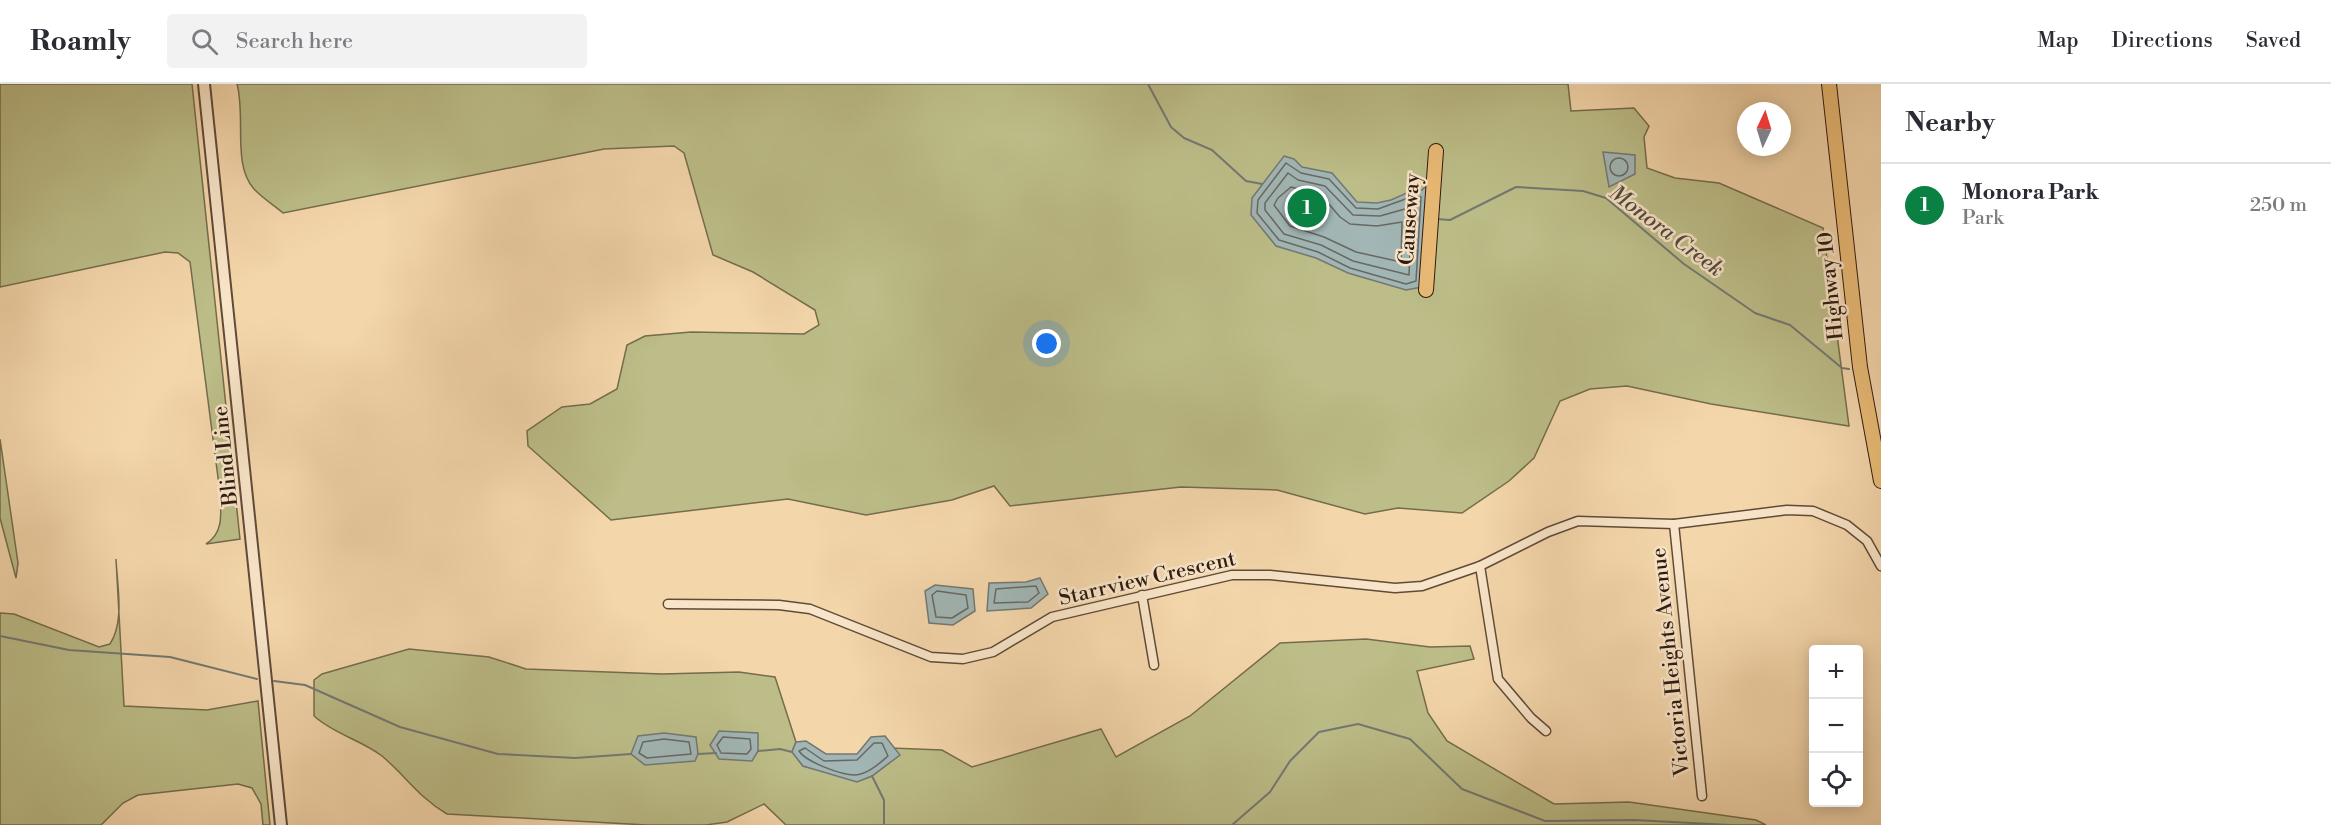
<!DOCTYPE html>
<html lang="en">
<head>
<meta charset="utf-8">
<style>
  :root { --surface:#fff; --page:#f2f2f3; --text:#2b2b33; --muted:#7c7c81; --line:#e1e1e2; --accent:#0b8043 }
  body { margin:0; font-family:"Libre Bodoni",serif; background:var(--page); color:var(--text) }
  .controls { position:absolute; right:18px; bottom:18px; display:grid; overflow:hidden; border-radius:6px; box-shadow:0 3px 15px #0003 }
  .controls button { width:54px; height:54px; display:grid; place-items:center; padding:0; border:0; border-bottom:2px solid var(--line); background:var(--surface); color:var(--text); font:30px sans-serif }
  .compass { position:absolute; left:1737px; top:18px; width:54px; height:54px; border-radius:50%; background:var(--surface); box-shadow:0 3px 15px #0003; rotate:4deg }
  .you { position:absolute; left:1047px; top:260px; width:21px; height:21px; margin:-15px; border:4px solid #fff; border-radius:50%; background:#1a73e8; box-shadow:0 0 0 9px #1a73e833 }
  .badge { display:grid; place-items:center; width:39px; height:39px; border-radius:50%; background:var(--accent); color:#fff; font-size:20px; font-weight:700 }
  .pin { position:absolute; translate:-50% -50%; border:3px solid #fff; box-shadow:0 2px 6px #0006 }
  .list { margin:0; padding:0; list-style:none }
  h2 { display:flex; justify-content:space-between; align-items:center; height:78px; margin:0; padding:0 24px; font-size:26px }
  h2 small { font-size:20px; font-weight:400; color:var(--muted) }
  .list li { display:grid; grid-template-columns:39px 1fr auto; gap:18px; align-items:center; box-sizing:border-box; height:84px; padding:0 24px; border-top:2px solid var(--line) }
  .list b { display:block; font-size:22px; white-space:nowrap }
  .list p { margin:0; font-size:20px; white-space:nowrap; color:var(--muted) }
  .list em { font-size:20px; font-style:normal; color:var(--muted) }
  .icon { flex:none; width:33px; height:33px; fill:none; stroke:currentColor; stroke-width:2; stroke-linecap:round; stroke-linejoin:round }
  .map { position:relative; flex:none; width:1881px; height:741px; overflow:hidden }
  header { display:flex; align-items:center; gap:36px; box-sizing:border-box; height:84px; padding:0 30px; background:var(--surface); border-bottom:2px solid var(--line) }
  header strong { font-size:28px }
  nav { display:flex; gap:33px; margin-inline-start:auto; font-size:21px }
  .search { width:420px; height:54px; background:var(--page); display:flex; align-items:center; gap:15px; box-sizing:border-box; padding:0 21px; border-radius:6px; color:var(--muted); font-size:22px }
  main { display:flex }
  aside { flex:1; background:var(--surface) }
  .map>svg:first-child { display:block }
  .green { fill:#bcbd88; stroke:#756c4c; stroke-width:1.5 }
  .water { fill:#a1b6b5; stroke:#737873; stroke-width:1.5 }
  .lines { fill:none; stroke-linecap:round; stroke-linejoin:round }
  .shore { stroke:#686863; stroke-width:1.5 }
  .stream { stroke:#737873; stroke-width:2 }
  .minor-casing { stroke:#604a38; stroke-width:11 }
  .tertiary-casing { stroke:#604a38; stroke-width:14 }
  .trunk-casing { stroke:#2e1b11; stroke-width:16 }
  .minor { stroke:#f8e4c8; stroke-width:8 }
  .tertiary { stroke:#f8e4c8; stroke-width:10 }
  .trunk { stroke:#eabb76; stroke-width:14 }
  .labels { text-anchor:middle; stroke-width:5; stroke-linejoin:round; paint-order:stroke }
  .street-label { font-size:21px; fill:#2e1b11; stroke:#f8e4c8 }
  .water-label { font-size:22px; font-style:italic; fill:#504a42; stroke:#f8e4c8 }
</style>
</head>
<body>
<header>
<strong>Roamly</strong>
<div class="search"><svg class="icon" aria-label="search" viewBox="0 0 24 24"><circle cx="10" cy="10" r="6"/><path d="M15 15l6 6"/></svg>Search here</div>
<nav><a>Map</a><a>Directions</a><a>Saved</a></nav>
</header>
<main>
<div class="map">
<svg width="1881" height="741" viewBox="0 0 1881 741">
  <rect width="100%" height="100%" fill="#f4d6ab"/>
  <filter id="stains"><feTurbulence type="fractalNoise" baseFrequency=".00333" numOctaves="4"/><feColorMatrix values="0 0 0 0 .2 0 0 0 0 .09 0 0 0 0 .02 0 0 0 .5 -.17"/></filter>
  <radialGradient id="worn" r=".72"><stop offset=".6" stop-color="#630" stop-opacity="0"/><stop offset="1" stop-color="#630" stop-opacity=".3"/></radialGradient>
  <g class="green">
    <path d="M0 0H192L240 455 206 460C224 449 221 429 220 409L190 178 178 169 165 168 0 203Z"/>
    <path d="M237 0H1568L1571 27 1634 24 1649 42 1644 53 1647 84 1675 94 1719 99 1823 144 1849 342 1711 320 1627 302 1590 305 1560 317 1534 374 1509 397 1462 429 1398 424 1365 430 1277 406 1181 403 1010 422 994 402 952 416 866 431 788 415 611 436 528 362 527 347 562 323 590 320 617 305 627 261 645 252 691 248 804 250 819 241 815 226 753 188 713 171 684 69 674 62 604 65 283 129C274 121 262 114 254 105 232 81 246 33 237 0Z"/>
    <path d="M0 355 18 479 16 494 0 434Z"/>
    <path d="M116 475 124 622 207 626 258 617 270 741H263L261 720 252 704 238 700 138 711 123 719 101 741H0V529L14 530 99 563 110 560C125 537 117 501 116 475Z"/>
    <path d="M1366 555 1430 563 1470 562 1474 575 1417 587 1428 629 1447 657 1554 720 1629 718 1756 736 1766 741H786L764 720 727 738 706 741H647L447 730C418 713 406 692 382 672 361 656 334 650 314 632V596L322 590 409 565 489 573 526 585 662 590 739 588 775 593 796 658 792 668 803 682 861 696 872 692 899 671 892 664 942 666 972 683 1101 645 1116 673 1190 632 1280 559Z"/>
  </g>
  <g class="water">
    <path d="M1603 68 1635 71V90L1609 103Z"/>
    <path d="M1284 72 1294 75 1302 83 1332 89 1357 118 1377 119 1391 116 1409 108 1422 106 1428 100 1422 203 1406 206 1348 189 1316 174 1276 162 1251 131 1252 114Z"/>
    <path d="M1040 494 1048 510 1031 524 987 527 989 499 1026 498Z"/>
    <path d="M935 501 973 505 975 527 953 541 929 539 925 507Z"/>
    <path d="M719 647 758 649V667L752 677 719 675 710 661Z"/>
    <path d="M664 649 696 653 698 670 695 677 645 681 631 670 638 652Z"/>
    <path d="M885 652 900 671 872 692 857 698 803 682 792 668 796 658 806 657 826 670H857L871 653Z"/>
  </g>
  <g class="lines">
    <g class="shore">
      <circle cx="1619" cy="83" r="9"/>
      <path d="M1286 79 1301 89 1329 95 1356 124 1378 125 1411 113H1421L1416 197 1406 200 1350 184 1318 168 1279 156 1257 129 1258 116Z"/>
      <path d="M1288 89 1298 96 1325 102 1353 131 1380 132 1412 123 1409 191 1353 177 1321 161 1284 150 1265 126V119Z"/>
      <path d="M1291 103 1321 111 1340 133 1350 140 1377 142 1402 138 1401 178 1356 168 1324 153 1290 142 1274 121 1278 114Z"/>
      <path d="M1036 502 1039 509 1028 518 994 519 996 505Z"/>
      <path d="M937 507 966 511 968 524 952 534 936 533 932 511Z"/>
      <path d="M723 653 750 655 751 665 747 670 721 669 717 661Z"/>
      <path d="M664 655 689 658 691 670 647 674 639 669 643 658Z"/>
      <path d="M874 659H882L888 672C880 679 867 691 855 691 841 691 806 678 799 667L805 664 824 677 857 676Z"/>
    </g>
    <g class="stream">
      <path d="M1148 0 1171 43 1184 54 1212 66 1246 97 1262 100"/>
      <path d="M1437 135 1450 136 1516 103 1583 107 1606 114 1684 180 1755 229 1790 241 1842 284 1849 285"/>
      <path d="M0 552 69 566 170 573 257 595"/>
      <path d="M274 597 305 601 400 643 498 670 575 674 631 670"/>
      <path d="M758 667 780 665 792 668"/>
      <path d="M698 670 716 669"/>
      <path d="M872 692 884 716V741"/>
      <path d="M1232 741 1270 708 1290 677 1319 648 1358 640 1410 655 1462 705 1545 737 1634 736 1730 741"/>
    </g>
    <g class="minor-casing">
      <g id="minor">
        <path d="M1674 440 1702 712"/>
        <path d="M1480 482 1498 595 1531 634 1546 647"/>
        <path d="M1142 511 1154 581"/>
        <path d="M668 520 779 521 810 525 931 573 963 575 993 568 1052 533 1232 491H1270L1395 504 1422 502 1480 482 1548 448 1578 437 1674 440 1787 426 1813 427 1847 441 1867 457 1881 482"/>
      </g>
    </g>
    <g class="tertiary-casing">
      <path id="tertiary" d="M204 0 281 741"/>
    </g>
    <g class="trunk-casing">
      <g id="trunk">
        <path d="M1829 0 1860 283 1881 397"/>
        <path d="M1426 206 1436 67"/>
      </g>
    </g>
    <use href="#minor" class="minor"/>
    <use href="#tertiary" class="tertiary"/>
    <use href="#trunk" class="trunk"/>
  </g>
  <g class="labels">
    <g class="street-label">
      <text transform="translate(1409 135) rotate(-86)" y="7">Causeway</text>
      <text transform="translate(1830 202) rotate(-96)" y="7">Highway 10</text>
      <text transform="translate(225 372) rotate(-96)" y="7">Blind Line</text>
      <text transform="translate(1147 494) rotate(-13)" y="7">Starrview Crescent</text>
      <text transform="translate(1670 578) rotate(-96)" y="7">Victoria Heights Avenue</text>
    </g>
    <g class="water-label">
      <text transform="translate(1667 146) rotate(37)" y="8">Monora Creek</text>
    </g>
  </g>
  <rect width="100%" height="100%" filter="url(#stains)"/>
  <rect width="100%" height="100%" fill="url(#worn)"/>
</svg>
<div class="controls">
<button>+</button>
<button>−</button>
<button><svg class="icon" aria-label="locate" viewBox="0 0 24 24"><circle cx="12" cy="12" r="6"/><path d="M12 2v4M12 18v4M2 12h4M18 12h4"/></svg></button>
</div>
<svg class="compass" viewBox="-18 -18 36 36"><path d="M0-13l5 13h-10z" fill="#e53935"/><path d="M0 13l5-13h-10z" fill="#7c7c81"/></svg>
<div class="you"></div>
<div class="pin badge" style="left:1307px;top:124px">1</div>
</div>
<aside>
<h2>Nearby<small></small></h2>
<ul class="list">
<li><span class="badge">1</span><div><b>Monora Park</b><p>Park</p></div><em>250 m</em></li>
</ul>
</aside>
</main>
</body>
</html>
